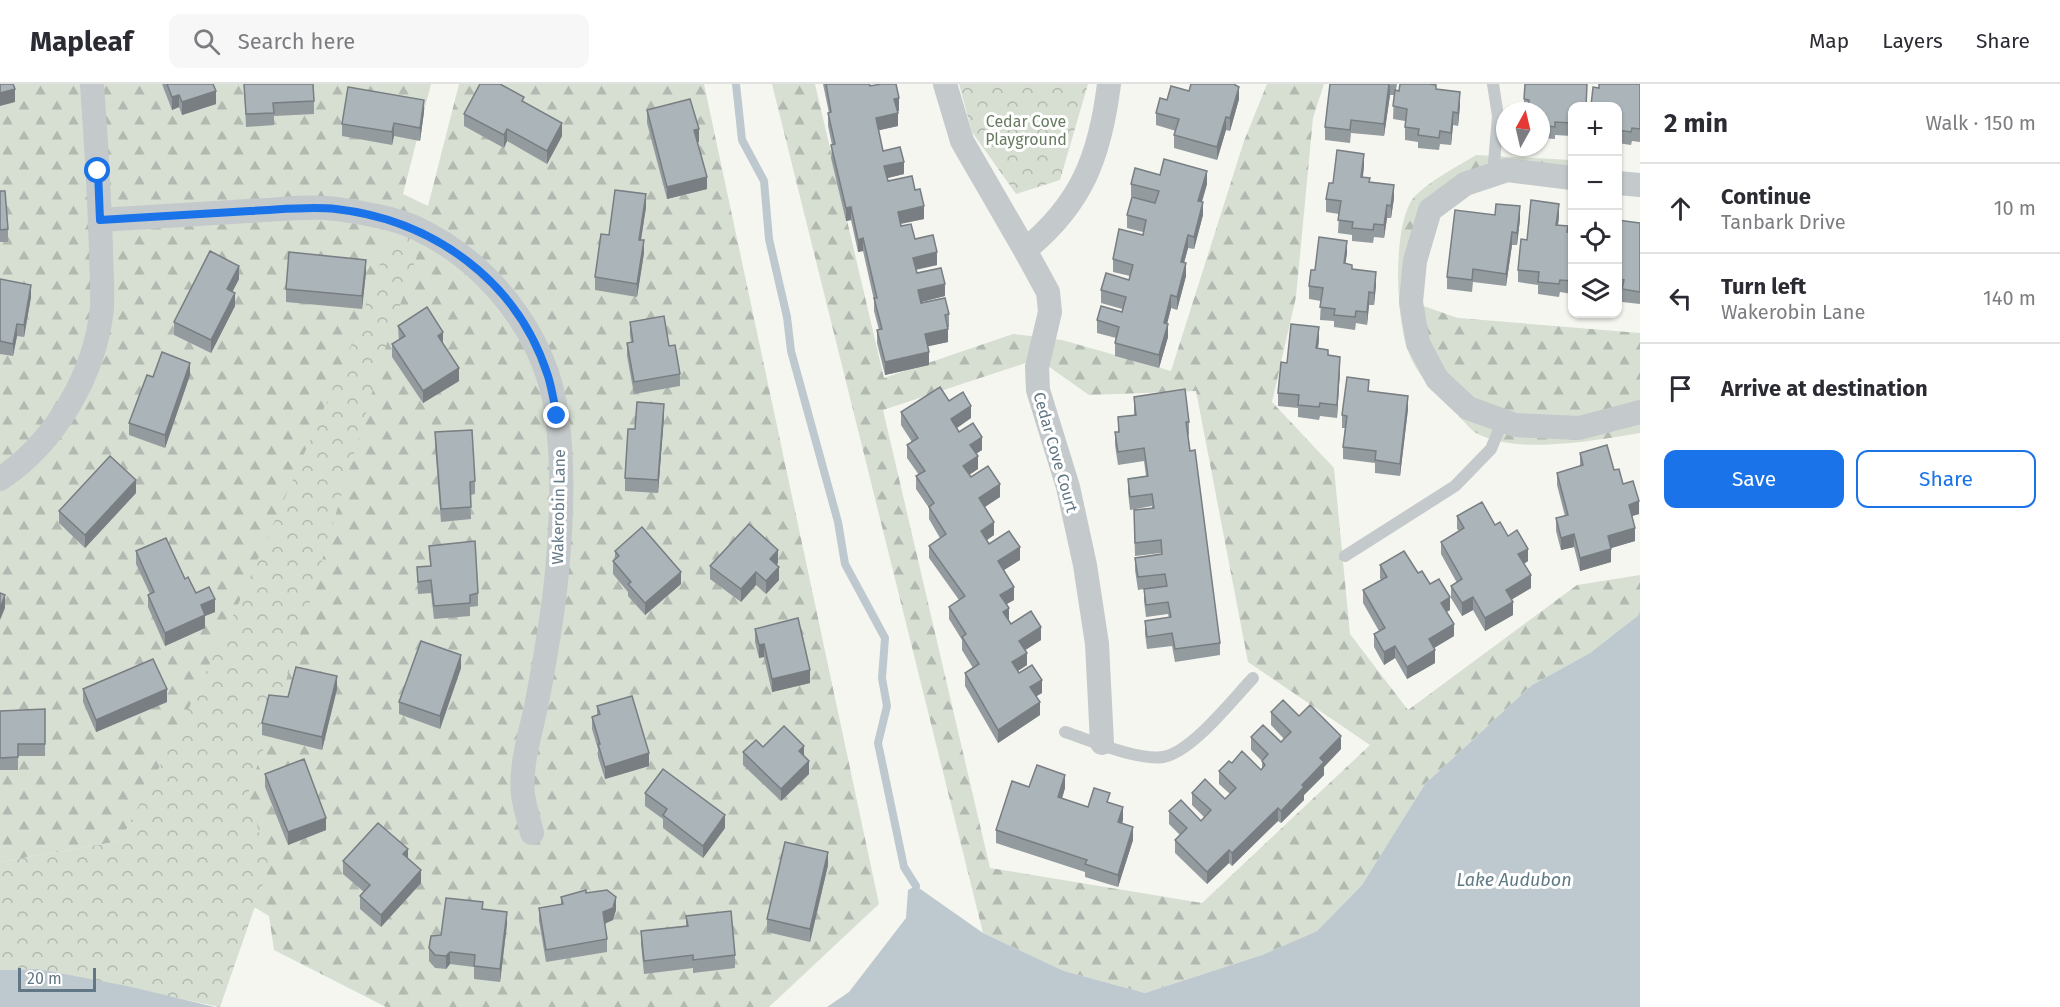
<!DOCTYPE html>
<html lang="en">
<head>
<meta charset="utf-8">
<style>
  :root { --surface:#fff; --page:#f7f7f7; --text:#2b2b33; --muted:#7c7c81; --line:#e1e1e2; --accent:#1a73e8 }
  body { margin:0; font-family:"Fira Sans",sans-serif; background:var(--page); color:var(--text) }
  .controls { position:absolute; right:18px; top:18px; display:grid; overflow:hidden; border-radius:12px; box-shadow:0 2px 4px #0004 }
  .controls button { width:54px; height:54px; display:grid; place-items:center; padding:0; border:0; border-bottom:2px solid var(--line); background:var(--surface); color:var(--text); font:30px sans-serif }
  .compass { position:absolute; left:1496px; top:18px; width:54px; height:54px; border-radius:50%; background:var(--surface); box-shadow:0 2px 4px #0004; rotate:8deg }
  .scale { position:absolute; left:18px; bottom:15px; width:78px; box-sizing:border-box; padding-left:6px; border:3px solid #627785; border-top:0; font-size:16px; line-height:21px; white-space:nowrap; color:#627785; -webkit-text-stroke:4px #fff; paint-order:stroke }
  .stop { position:absolute; width:18px; height:18px; margin:-14px; border:4px solid #1a73e8; border-radius:50%; background:#fff }
  .stop.end { background:#1a73e8; border-color:#fff; box-shadow:0 2px 6px #0008 }
  .list { margin:0; padding:0; list-style:none }
  h2 { display:flex; justify-content:space-between; align-items:center; height:78px; margin:0; padding:0 24px; font-size:26px }
  h2 small { font-size:20px; font-weight:400; color:var(--muted) }
  .list li { display:grid; grid-template-columns:39px 1fr auto; gap:18px; align-items:center; box-sizing:border-box; height:90px; padding:0 24px; border-top:2px solid var(--line) }
  .list b { display:block; font-size:22px; white-space:nowrap }
  .list p { margin:0; font-size:20px; white-space:nowrap; color:var(--muted) }
  .list em { font-size:20px; font-style:normal; color:var(--muted) }
  .actions { display:flex; gap:12px; padding:18px 24px }
  .actions a { flex:1; padding:14px 0; border:2px solid var(--accent); border-radius:12px; text-align:center; font-size:21px; color:var(--accent) }
  .actions .main { background:var(--accent); color:#fff }
  .icon { flex:none; width:33px; height:33px; fill:none; stroke:currentColor; stroke-width:2; stroke-linecap:round; stroke-linejoin:round }
  .map { position:relative; flex:none; width:1640px; height:923px; overflow:hidden }
  header { display:flex; align-items:center; gap:36px; box-sizing:border-box; height:84px; padding:0 30px; background:var(--surface); border-bottom:2px solid var(--line) }
  header strong { font-size:28px }
  nav { display:flex; gap:33px; margin-inline-start:auto; font-size:21px }
  .search { width:420px; height:54px; background:var(--page); display:flex; align-items:center; gap:15px; box-sizing:border-box; padding:0 21px; border-radius:12px; color:var(--muted); font-size:22px }
  main { display:flex }
  aside { flex:1; background:var(--surface) }
  .map>svg:first-child { display:block }
  .forest { fill:url(#forest-firs); fill-rule:evenodd }
  .park { fill:url(#park-crowns) }
  .water { fill:#bdc9ce }
  .lines { fill:none; stroke-linecap:round; stroke-linejoin:round }
  .stream { stroke:#bdc9ce; stroke-width:8 }
  .lane { stroke:#c4c9cb; stroke-width:12 }
  .street { stroke:#c4c9cb; stroke-width:24 }
  .wall { fill:#939b9f }
  .shaded-wall { fill:#787e82 }
  .building { fill:#abb4b9; stroke:#787e82; stroke-width:1.5 }
  .route { stroke:#1a73e8; stroke-width:8 }
  .labels { text-anchor:middle; stroke-width:6; stroke-linejoin:round; paint-order:stroke }
  .park-label { font-size:16px; fill:#687c61; stroke:#fff }
  .street-label { font-size:16px; fill:#627785; stroke:#fff }
  .water-label { font-size:18px; font-style:italic; fill:#5e7a82; stroke:#fff }
</style>
</head>
<body>
<header>
<strong>Mapleaf</strong>
<div class="search"><svg class="icon" aria-label="search" viewBox="0 0 24 24"><circle cx="10" cy="10" r="6"/><path d="M15 15l6 6"/></svg>Search here</div>
<nav><a>Map</a><a>Layers</a><a>Share</a></nav>
</header>
<main>
<div class="map">
<svg width="1640" height="923" viewBox="0 0 1640 923">
  <defs>
    <pattern id="forest-firs" width="22" height="20" patternUnits="userSpaceOnUse" patternTransform="scale(1.5)"><rect width="22" height="20" fill="#d7ded2"/><path d="M5 1l3.5 6h-7zM16 11l3.5 6h-7z" fill="#b2b9b0"/></pattern>
    <pattern id="park-crowns" width="20" height="18" patternUnits="userSpaceOnUse" patternTransform="scale(1.5)"><rect width="20" height="18" fill="#d7ded2"/><path d="M2 6a3 3 0 1 1 6 0M12 15a3 3 0 1 1 6 0" fill="none" stroke="#b2b9b0"/></pattern>
  </defs>
  <rect width="100%" height="100%" fill="#f6f6f1"/>
  <g class="forest">
    <path d="M0 0H431L403 110 428 122 459 0H704L879 820 769 923H386L274 866 269 832 138 754 0 778Z"/>
    <path d="M772 0H815L884 294 1013 250 1062 256 1171 287 1244 57 1267 0H1324L1313 34 1296 213 1272 318 1334 384 1350 550 1408 626 1577 501 1640 491V530L1590 569 1532 601 1425 700 1362 801 1317 847 1262 871 1145 909 1064 887 983 849ZM1038 275 1089 311 1196 307 1248 578 1370 661 1202 819 990 784 883 326Z"/>
    <path d="M1476 71 1572 76V94L1507 86 1430 126 1412 218 1458 234 1640 249V349C1596 356 1519 371 1478 350 1470 346 1464 337 1458 331 1439 314 1417 292 1408 267 1396 233 1393 151 1410 119 1418 103 1460 81 1476 71Z"/>
  </g>
  <g class="park">
    <path d="M959 0H1088L1060 96 1016 110 972 48Z"/>
    <path d="M393 143 423 154 385 265 291 581 248 710 269 782 220 923 38 885 0 886V778L120 757 170 663 233 532 353 258Z"/>
  </g>
  <g class="water">
    <path d="M1640 530V923H827L849 908 906 834 908 806 916 802 983 849 1064 887 1145 909 1262 871 1317 847 1362 801 1425 700 1532 601 1590 569Z"/>
    <path d="M38 885 127 902 215 923H0V886Z"/>
  </g>
  <g class="lines">
    <path class="stream" d="M736 0 742 56 764 97 769 155 787 233 791 267 838 438 845 480 885 554 882 594 887 622 878 659 904 783 916 802"/>
    <g class="lane">
      <path d="M1493 0 1498 32 1493 91"/>
      <path d="M1345 472 1455 402 1491 365 1503 336"/>
      <path d="M1065 648C1090 656 1137 677 1163 673 1191 669 1233 615 1253 594"/>
    </g>
    <g class="street">
      <path d="M945 0 962 57 1025 166"/>
      <path d="M1572 94 1507 86 1465 100 1430 126 1415 177 1411 218 1418 259 1437 295 1468 324 1515 341 1579 344 1640 328"/>
      <path d="M1618 99 1640 101"/>
      <path d="M100 136C149 133 199 130 248 127 277 126 308 121 337 125 362 129 391 133 414 143 488 177 547 251 557 333 565 392 561 456 554 516 549 552 543 587 536 623 530 651 520 681 523 711 525 724 529 737 532 749"/>
      <path d="M0 395C56 358 95 290 102 224 103 204 101 184 101 164 99 109 96 55 92 0"/>
      <path d="M1102 659 1097 560 1085 481 1068 403 1038 306 1037 283 1050 228 1048 208 1025 166C1082 120 1100 72 1109 0"/>
    </g>
  </g>
  <g class="wall">
    <path d="M162 0H213L216 20 182 31 179 23 172 26Z"/>
    <path d="M244 0 314 17V30L274 32V41L246 43Z"/>
    <path d="M823 0H872L869 1 870 2 899 27H897L898 42 878 46 883 67 904 90 887 94 888 97 915 106 924 135 901 140V142L915 155 937 181 916 186 917 189 945 212 920 218 921 219 949 230V243H948V258L928 262 929 281 885 291 877 259V246H879L874 227V216L863 167 858 168 851 136 846 137 831 74 832 61 828 42V29H829Z"/>
    <path d="M1330 0H1397L1396 6 1436 5 1460 21 1458 42 1453 41 1451 61 1440 60 1439 66 1418 64V58L1405 56V37L1393 35 1394 11H1390L1384 52 1351 49 1350 59 1325 56V43Z"/>
    <path d="M1640 0V58L1632 57 1631 61 1617 59V22L1599 4Z"/>
    <path d="M1238 2 1239 15 1230 47 1226 46 1217 76 1174 64V51L1176 47 1156 41V29L1167 16 1189 7Z"/>
    <path d="M1524 15 1587 22H1572V52L1555 51V55L1541 54V27H1524Z"/>
    <path d="M524 18 562 52 547 80 507 57 504 64 464 42V30Z"/>
    <path d="M647 26 699 58H697L707 105 667 115 647 39Z"/>
    <path d="M424 28 420 57 394 52 392 61 342 52V40Z"/>
    <path d="M1364 82 1363 93 1394 114 1391 134H1387L1384 154 1374 153 1373 159 1352 157V151L1338 149 1339 130 1326 128V115L1333 99Z"/>
    <path d="M1160 91 1207 100 1202 118 1203 131 1194 165 1188 164 1184 179 1186 192 1177 226 1171 224 1167 240 1168 253 1159 284 1115 272V259L1116 254 1097 249V236L1122 228V225L1101 219V206L1129 196 1130 192 1113 188V175L1143 151V148L1127 144V131L1155 119 1131 112V100Z"/>
    <path d="M0 107 8 145V158H0Z"/>
    <path d="M646 123 641 156 644 169 637 213 595 206V193L609 151Z"/>
    <path d="M1559 133 1558 141 1568 148 1572 149V210L1560 208 1559 213 1538 210V201L1518 198V186Z"/>
    <path d="M1520 135 1517 161H1512L1506 202 1473 198 1472 208 1447 205V193Z"/>
    <path d="M1617 136 1640 139V220L1622 218V208L1617 207Z"/>
    <path d="M1347 169 1345 179 1352 185 1376 201 1374 221H1369L1367 241 1356 239 1355 246 1334 243V237L1320 236 1321 217 1309 215V202L1315 186Z"/>
    <path d="M366 188 362 225 286 218V205Z"/>
    <path d="M0 195 31 213 24 253 17 252 13 272 0 270Z"/>
    <path d="M239 195 232 208 235 222 211 269 174 251V238Z"/>
    <path d="M630 238 669 262 680 290V302L634 310 627 272V259L631 258 630 251Z"/>
    <path d="M398 242 443 260 459 297 423 319 392 273V260L399 256Z"/>
    <path d="M1319 256 1318 264 1328 271 1340 286 1337 334 1320 332 1319 336 1298 333V324L1278 322V309L1287 279Z"/>
    <path d="M190 291 165 364 129 351V339L153 293Z"/>
    <path d="M1369 307 1408 325 1400 392 1375 389V379L1343 375V363L1345 344H1342V331Z"/>
    <path d="M1134 313 1189 338V351H1188L1220 559V571L1175 578 1172 562 1147 565 1145 550V537L1169 534 1168 530 1146 533 1144 517V505L1138 506 1135 486V474L1161 470V469L1135 472 1134 439 1152 424V422L1130 426 1128 408V395L1146 392 1144 377 1118 381 1115 361V348H1118V333L1134 331Z"/>
    <path d="M949 317 971 334 957 344 959 348 982 366 976 370 978 385 969 391 971 393 1000 413 984 423 994 451 987 456 989 460 1020 476 1003 486 1014 516 1006 520 1008 537 1011 540 1041 556 1025 566 1027 581 1018 587 1042 609 1036 612 1040 631 998 659 965 602V589L973 584 962 566V556L949 535V523L959 516 929 474V462L940 454 929 435V424L916 405V392L919 391 907 374V361L912 358 901 341V328Z"/>
    <path d="M664 333 658 409 625 407V394L635 345Z"/>
    <path d="M435 348 475 397V410L470 411 471 435 441 438 435 361Z"/>
    <path d="M1580 369 1614 386 1623 400 1639 430 1632 432 1635 457 1611 464V478L1580 487 1574 463 1561 466 1556 447V434L1565 432 1557 401V389L1580 382Z"/>
    <path d="M136 409 85 464 59 439V427Z"/>
    <path d="M1457 432 1495 441 1508 452 1528 477 1524 480 1531 504 1512 515 1513 531 1485 547 1473 526 1462 532 1451 514V502L1457 499 1441 470V458L1459 447 1457 445Z"/>
    <path d="M429 462 478 509V522L470 523V532L434 535 431 509 418 510 417 483 430 482Z"/>
    <path d="M136 467 185 495 196 509 215 528 205 532V544L165 562 148 523V511L150 510 136 480Z"/>
    <path d="M615 467 681 500 645 531 628 512V508L613 490V477L615 476Z"/>
    <path d="M778 479 776 481 779 496 766 510 756 501 741 518 710 495V482Z"/>
    <path d="M1380 481 1418 489 1430 500 1450 526 1446 528 1454 552 1434 564 1435 579 1407 595 1395 574 1384 581 1374 563V550L1379 547 1363 519V506L1381 496 1380 494Z"/>
    <path d="M755 545 810 599 772 608 764 573 759 574 755 558Z"/>
    <path d="M461 584 440 645 399 630V618Z"/>
    <path d="M83 605 167 618 96 648 83 618Z"/>
    <path d="M337 605 322 666 262 651V639L288 613Z"/>
    <path d="M597 622 649 682 605 695 598 673V665L592 645V633L597 631Z"/>
    <path d="M45 625V672H18V686H0V627Z"/>
    <path d="M1271 628 1299 632 1341 665 1324 683V691L1304 711V716L1281 739 1278 737 1232 782 1229 779 1207 800 1175 769V756L1180 751 1169 740V727L1201 737 1204 733 1192 721V709L1225 715 1230 710 1219 700V687L1261 686 1262 684V677L1251 666V653L1281 658 1284 655 1271 641Z"/>
    <path d="M763 663 804 672 809 690 781 717 743 681V668Z"/>
    <path d="M265 690 326 746 288 761 265 703Z"/>
    <path d="M1029 703 1065 704 1062 715 1088 723 1110 719 1123 736 1122 740 1133 756 1118 803 1085 793V788L996 759V746Z"/>
    <path d="M645 709 725 744 703 774 663 744V735L645 722Z"/>
    <path d="M408 775 421 799 381 843 360 825V812L364 808 343 790V777Z"/>
    <path d="M828 781 810 858 767 848V835Z"/>
    <path d="M586 809 616 826 613 836 605 840 607 855V868L546 878 539 837V824L561 820V813Z"/>
    <path d="M483 825 507 840 500 898 474 895V883L450 880 446 885 435 884 429 877V864L441 851Z"/>
    <path d="M686 832 735 871V884L693 889V884L644 890 641 860V847L686 842Z"/>
  </g>
  <g class="shaded-wall">
    <path d="M1390 0V11L1384 52V40Z"/>
    <path d="M1239 3V15L1230 47V34Z"/>
    <path d="M15 5V18L0 22V9Z"/>
    <path d="M216 7V20L182 31V18Z"/>
    <path d="M1460 8V21L1458 42V29Z"/>
    <path d="M179 11V23L172 26V13Z"/>
    <path d="M899 14V27L894 28V15Z"/>
    <path d="M424 16V28L420 57V44Z"/>
    <path d="M1453 28V41L1451 61V49Z"/>
    <path d="M898 29V42L876 47V34Z"/>
    <path d="M1226 33V46L1217 76V63Z"/>
    <path d="M394 39V52L392 61V48Z"/>
    <path d="M562 39V52L547 80V67Z"/>
    <path d="M507 45V57L504 64V51Z"/>
    <path d="M699 45V58L694 59V46Z"/>
    <path d="M1364 70V82L1361 105V93Z"/>
    <path d="M904 78V90L884 95V82Z"/>
    <path d="M1207 87V100L1198 130V117Z"/>
    <path d="M707 93V105L667 115V103Z"/>
    <path d="M1394 101V114L1391 134V122Z"/>
    <path d="M646 110V123L639 168V156Z"/>
    <path d="M1203 118V131L1194 165V153Z"/>
    <path d="M1559 120V133L1556 154V141Z"/>
    <path d="M1387 121V134L1384 154V141Z"/>
    <path d="M924 122V135L898 140V128Z"/>
    <path d="M1520 122V135L1517 161V149Z"/>
    <path d="M851 123V136L846 137V124Z"/>
    <path d="M1512 148V161L1506 202V190Z"/>
    <path d="M1188 151V164L1181 190V178Z"/>
    <path d="M863 154V167L858 168V156Z"/>
    <path d="M644 156V169L637 213V200Z"/>
    <path d="M1347 157V169L1344 191V179Z"/>
    <path d="M937 168V181L913 186V174Z"/>
    <path d="M366 176V188L362 225V212Z"/>
    <path d="M1186 179V192L1177 226V213Z"/>
    <path d="M239 182V195L227 218V205Z"/>
    <path d="M1376 188V201L1374 221V209Z"/>
    <path d="M945 200V212L918 219V206Z"/>
    <path d="M31 201V213L24 253V241Z"/>
    <path d="M1369 208V221L1367 241V228Z"/>
    <path d="M235 209V222L211 269V256Z"/>
    <path d="M1171 211V224L1164 252V239Z"/>
    <path d="M17 240V252L13 272V260Z"/>
    <path d="M1168 240V253L1159 284V271Z"/>
    <path d="M1319 243V256L1316 277V264Z"/>
    <path d="M948 245V258L925 263V250Z"/>
    <path d="M443 248V261L438 252Z"/>
    <path d="M929 268V281L885 291V278Z"/>
    <path d="M1340 273V286L1337 334V321Z"/>
    <path d="M190 279V291L165 364V351Z"/>
    <path d="M459 284V297L423 319V307Z"/>
    <path d="M1408 312V325L1400 392V380Z"/>
    <path d="M664 320V333L658 409V396Z"/>
    <path d="M971 322V334L951 348V335Z"/>
    <path d="M982 353V366L970 373V361Z"/>
    <path d="M978 372V385L963 395V382Z"/>
    <path d="M136 396V409L85 464V451Z"/>
    <path d="M1000 400V413L979 427V414Z"/>
    <path d="M1639 417V430L1629 433V421Z"/>
    <path d="M994 438V451L981 460V447Z"/>
    <path d="M1635 444V457L1608 465V452Z"/>
    <path d="M1574 450V463L1561 466V454Z"/>
    <path d="M1020 463V476L998 490V477Z"/>
    <path d="M1528 465V477L1518 483V470Z"/>
    <path d="M1611 465V478L1580 487V474Z"/>
    <path d="M778 466V479L770 488V475Z"/>
    <path d="M779 483V496L766 510V497Z"/>
    <path d="M681 488V500L645 531V519Z"/>
    <path d="M756 488V501L741 518V505Z"/>
    <path d="M1531 491V504L1506 519V506Z"/>
    <path d="M1014 503V516L1000 524V511Z"/>
    <path d="M5 511V524L0 536V524Z"/>
    <path d="M1450 513V526L1441 531V519Z"/>
    <path d="M1473 513V526L1462 532V519Z"/>
    <path d="M215 515V528L205 532V544L165 562V549L201 521Z"/>
    <path d="M1513 518V531L1485 547V534Z"/>
    <path d="M1009 524V537L1003 528Z"/>
    <path d="M1454 540V552L1429 567V555Z"/>
    <path d="M1041 543V556L1019 570V557Z"/>
    <path d="M764 560V573L759 574V561Z"/>
    <path d="M1395 562V574L1384 581V568Z"/>
    <path d="M1435 566V579L1407 595V583Z"/>
    <path d="M1027 569V581L1012 591V578Z"/>
    <path d="M461 571V584L440 645V632Z"/>
    <path d="M810 586V599L772 608V595Z"/>
    <path d="M337 592V605L322 666V653Z"/>
    <path d="M1042 596V609L1030 616V603Z"/>
    <path d="M167 605V618L96 648V636Z"/>
    <path d="M1040 618V631L998 659V646Z"/>
    <path d="M1341 652V665L1324 683V691L1304 711V716L1281 739V727L1302 701 1320 674Z"/>
    <path d="M804 662V675L799 667Z"/>
    <path d="M649 669V682L605 695V683Z"/>
    <path d="M809 677V690L781 717V705Z"/>
    <path d="M1065 691V704L1058 726V713Z"/>
    <path d="M1123 723V736L1118 751V738Z"/>
    <path d="M1278 724V737L1232 782V769Z"/>
    <path d="M725 731V744L703 774V762Z"/>
    <path d="M326 734V746L288 761V748Z"/>
    <path d="M1133 743V756L1118 803V791Z"/>
    <path d="M408 765V778L403 770Z"/>
    <path d="M1229 766V779L1207 800V788Z"/>
    <path d="M828 768V781L810 858V845Z"/>
    <path d="M421 786V799L381 843V831Z"/>
    <path d="M616 813V826L613 836 603 840V828Z"/>
    <path d="M507 828V840L500 898V885Z"/>
    <path d="M450 868V880L446 885V872Z"/>
  </g>
  <g class="building">
    <path d="M0 0H13L15 5 0 9Z"/>
    <path d="M167 0H213L216 7 182 18 179 11 172 13Z"/>
    <path d="M244 0H313L314 17 273 19 274 29 246 30Z"/>
    <path d="M480 0H500L524 13 522 17 562 39 547 67 507 45 504 51 464 30Z"/>
    <path d="M826 0H869L870 2 881 0H896L899 14 894 15 898 29 876 34 883 67 900 63 904 78 884 82 888 97 912 92 915 106 920 105 924 122 898 128 901 142 911 140 915 155 933 151 937 168 913 174 917 189 941 184 945 200 918 206 921 219 945 214 949 230 945 231 948 245 925 250 929 268 885 278 877 246 882 245 874 214H877L863 154 858 156 851 123 846 124 831 61 835 60 828 29 831 28Z"/>
    <path d="M1191 0H1235V1L1239 3 1230 34 1226 33 1217 63 1174 51 1179 35 1156 29 1160 14 1167 16 1171 2 1189 7Z"/>
    <path d="M1330 0H1389L1384 40 1351 36 1350 46 1325 43Z"/>
    <path d="M1400 0H1429L1436 1V5L1460 8 1458 29 1453 28 1451 49 1440 47 1439 54 1418 51 1419 45 1405 43 1407 25 1393 22 1395 6 1399 7Z"/>
    <path d="M1525 0H1587L1586 22 1575 21V22H1572V39L1555 38V43L1541 41V27H1528L1529 16 1524 15Z"/>
    <path d="M1599 0H1640V45L1632 44 1631 48 1617 46V22H1591L1593 3 1599 4Z"/>
    <path d="M348 3 424 16 420 44 394 39 392 48 342 40Z"/>
    <path d="M690 15 699 45 694 46 707 93 667 103 647 26Z"/>
    <path d="M1337 66 1364 70 1361 93 1370 94 1369 98 1394 101 1391 122 1387 121 1384 141 1374 140 1373 146 1352 144 1353 138 1338 136 1341 117 1326 115 1329 99H1333Z"/>
    <path d="M1164 75 1207 87 1198 117 1203 118 1194 153 1188 151 1181 178 1186 179 1177 213 1171 211 1164 239 1168 240 1159 271 1115 259 1119 243 1097 236 1101 222 1122 228 1126 213 1101 206 1106 189 1129 196 1133 181 1113 175 1119 145 1143 151 1146 136 1127 131 1132 113 1155 119 1159 107 1131 100 1135 84 1160 91Z"/>
    <path d="M615 106 646 110 639 156H644L637 200 595 193 601 150 609 151Z"/>
    <path d="M0 107H5L8 145 0 146Z"/>
    <path d="M1531 116 1559 120 1556 141 1568 142 1567 148 1572 149V197L1560 196 1559 200 1538 198 1539 188 1518 186 1521 155 1527 156Z"/>
    <path d="M1496 120 1520 122 1517 149 1512 148 1506 190 1473 185 1472 196 1447 193 1455 126 1495 131Z"/>
    <path d="M1617 136 1640 139V208L1622 205 1624 196 1617 195Z"/>
    <path d="M1319 153 1347 157 1344 179 1352 181V185L1376 188 1374 209 1369 208 1367 228 1356 227 1355 233 1334 231 1335 225 1320 223 1323 204 1309 202 1311 186H1315Z"/>
    <path d="M210 167 239 182 227 205 235 209 211 256 174 238Z"/>
    <path d="M289 168 366 176 362 212 286 205Z"/>
    <path d="M0 195 31 201 24 241 17 240 13 260 0 257Z"/>
    <path d="M427 223 443 248 438 252 459 284 423 307 392 260 405 252 398 242Z"/>
    <path d="M664 232 669 262 675 261 680 290 634 298 627 259 633 258 630 238Z"/>
    <path d="M1291 240 1319 243 1316 264 1328 266V271L1340 273 1337 321 1320 319 1319 323 1298 321 1299 311 1278 309 1281 278 1287 279Z"/>
    <path d="M162 268 190 279 165 351 129 339 147 291 153 293Z"/>
    <path d="M1347 293 1369 296 1368 307 1408 312 1400 380 1375 376 1376 367 1343 363 1347 332 1342 331Z"/>
    <path d="M940 303 949 317 963 308 971 322 951 335 959 348 973 339 982 353 970 361 978 372 963 382 971 393 988 382 1000 400 979 414 994 438 981 447 989 460 1009 447 1020 463 998 477 1014 503 1000 511 1009 524 1003 528 1011 540 1031 527 1041 543 1019 557 1027 569 1012 578 1019 589 1032 581 1042 596 1030 603 1040 618 998 646 965 589 979 580 962 553 966 550 949 523 965 512 929 462 946 450 929 423 934 419 916 392 925 387 907 361 918 354 901 328Z"/>
    <path d="M1185 305 1189 338H1186L1190 367 1195 366 1220 559 1175 565 1172 549 1147 553 1145 537 1171 533 1168 518 1146 521 1144 505 1167 502 1165 490 1138 493 1135 474 1162 470 1161 456 1135 459 1134 426 1154 424 1152 410 1130 413 1128 395 1148 392 1144 364 1118 368 1115 348H1119L1118 333 1136 331 1134 313Z"/>
    <path d="M637 318 664 320 658 396 625 394 628 345H635Z"/>
    <path d="M472 346 475 397 470 398 471 423 441 425 435 348Z"/>
    <path d="M1607 361 1614 386 1619 385 1623 400 1633 397 1639 417 1629 421 1635 444 1608 452 1611 465 1580 474 1574 450 1561 454 1556 434 1568 431 1557 389 1583 381 1580 369Z"/>
    <path d="M110 372 136 396 85 451 59 427Z"/>
    <path d="M1482 418 1495 441 1500 438 1508 452 1517 446 1528 465 1518 470 1531 491 1506 506 1513 518 1485 534 1473 513 1462 519 1451 502 1462 495 1441 458 1464 444 1457 432Z"/>
    <path d="M749 440 778 466 770 475 779 483 766 497 756 488 741 505 710 482Z"/>
    <path d="M642 443 681 488 645 519 628 500 631 498 613 477 619 472 615 467Z"/>
    <path d="M166 454 185 495 188 493 196 509 209 503 215 515 201 521 205 531 165 549 148 511 154 508 136 467Z"/>
    <path d="M475 457 478 509 470 511V519L434 522 431 496 418 498 417 483 431 482 429 462Z"/>
    <path d="M1404 467 1418 489 1422 487 1430 500 1439 495 1450 513 1441 519 1454 540 1429 555 1435 566 1407 583 1395 562 1384 568 1374 550 1385 544 1363 506 1387 493 1380 481Z"/>
    <path d="M0 509 5 511 0 524Z"/>
    <path d="M798 534 810 586 772 595 764 560 759 561 755 545Z"/>
    <path d="M421 557 461 571 440 632 399 618Z"/>
    <path d="M153 575 167 605 96 636 83 605Z"/>
    <path d="M296 583 337 592 322 653 262 639 269 611 288 613Z"/>
    <path d="M632 612 649 669 605 683 598 660H600L592 633 600 630 597 622Z"/>
    <path d="M1283 616 1299 632 1310 621 1341 652 1320 674 1324 678 1302 701 1304 703 1281 727 1278 724 1232 769 1229 766 1207 788 1175 756 1187 744 1169 727 1181 716 1201 737 1211 726 1192 709 1205 695 1225 715 1236 704 1219 687 1229 677 1232 679 1242 667 1261 686 1265 681 1262 677 1268 670 1251 653 1263 641 1281 658 1291 648 1271 628Z"/>
    <path d="M45 625V660H18V673L0 674V627Z"/>
    <path d="M784 642 804 662 799 667 809 677 781 705 743 668 756 656 763 663Z"/>
    <path d="M304 675 326 734 288 748 265 690Z"/>
    <path d="M1037 681 1065 691 1058 713 1088 723 1094 704 1110 709 1107 718 1123 723 1118 738 1133 743 1118 791 1085 780 1087 776 996 746 1012 697 1029 703Z"/>
    <path d="M663 685 725 731 703 762 663 731 667 725 645 709Z"/>
    <path d="M378 739 408 765 403 770 421 786 381 831 360 812 370 801 343 777Z"/>
    <path d="M785 758 828 768 810 845 767 835Z"/>
    <path d="M586 806V809L607 806 616 813 613 824 603 828 607 855 546 866 539 824 563 820 561 813Z"/>
    <path d="M446 814 483 818 482 825 507 828 500 885 474 882 475 871 450 868 446 872 435 871 429 864 431 852 441 851Z"/>
    <path d="M731 827 735 871 693 876V871L644 877 641 847 688 842 686 832Z"/>
  </g>
  <g class="lines">
    <path class="route" d="M98 87 100 136C150 133 200 130 250 127 278 126 308 122 336 125 433 136 518 197 548 292 552 305 554 319 557 332"/>
  </g>
  <g class="labels">
    <g class="park-label">
      <text x="1026" y="43">Cedar Cove<tspan x="1026" dy="18">Playground</tspan></text>
    </g>
    <g class="street-label">
      <text transform="translate(1056 368) rotate(74)" y="6">Cedar Cove Court</text>
      <text transform="translate(558 423) rotate(-89)" y="6">Wakerobin Lane</text>
    </g>
    <g class="water-label">
      <text x="1514" y="802">Lake Audubon</text>
    </g>
  </g>
</svg>
<div class="controls">
<button>+</button>
<button>−</button>
<button><svg class="icon" aria-label="locate" viewBox="0 0 24 24"><circle cx="12" cy="12" r="6"/><path d="M12 2v4M12 18v4M2 12h4M18 12h4"/></svg></button>
<button><svg class="icon" aria-label="layers" viewBox="0 0 24 24"><path d="M12 4l9 5-9 5-9-5zM3 14l9 5 9-5"/></svg></button>
</div>
<svg class="compass" viewBox="-18 -18 36 36"><path d="M0-13l5 13h-10z" fill="#e53935"/><path d="M0 13l5-13h-10z" fill="#7c7c81"/></svg>
<div class="scale">20 m</div>
<div class="stop" style="left:98px;top:87px"></div>
<div class="stop end" style="left:557px;top:332px"></div>
</div>
<aside>
<h2>2 min<small>Walk · 150 m</small></h2>
<ul class="list">
<li><svg class="icon" aria-label="ahead" viewBox="0 0 24 24"><path d="M12 20V5M6 11l6-6 6 6"/></svg><div><b>Continue</b><p>Tanbark Drive</p></div><em>10 m</em></li>
<li><svg class="icon" aria-label="left" viewBox="0 0 24 24"><path d="M17 20v-9H6M10 6l-5 5 5 5"/></svg><div><b>Turn left</b><p>Wakerobin Lane</p></div><em>140 m</em></li>
<li><svg class="icon" aria-label="arrive" viewBox="0 0 24 24"><path d="M6 21V4h12l-3 4 3 4H6"/></svg><div><b>Arrive at destination</b></div></li>
</ul>
<div class="actions"><a class="main">Save</a><a>Share</a></div>
</aside>
</main>
</body>
</html>
